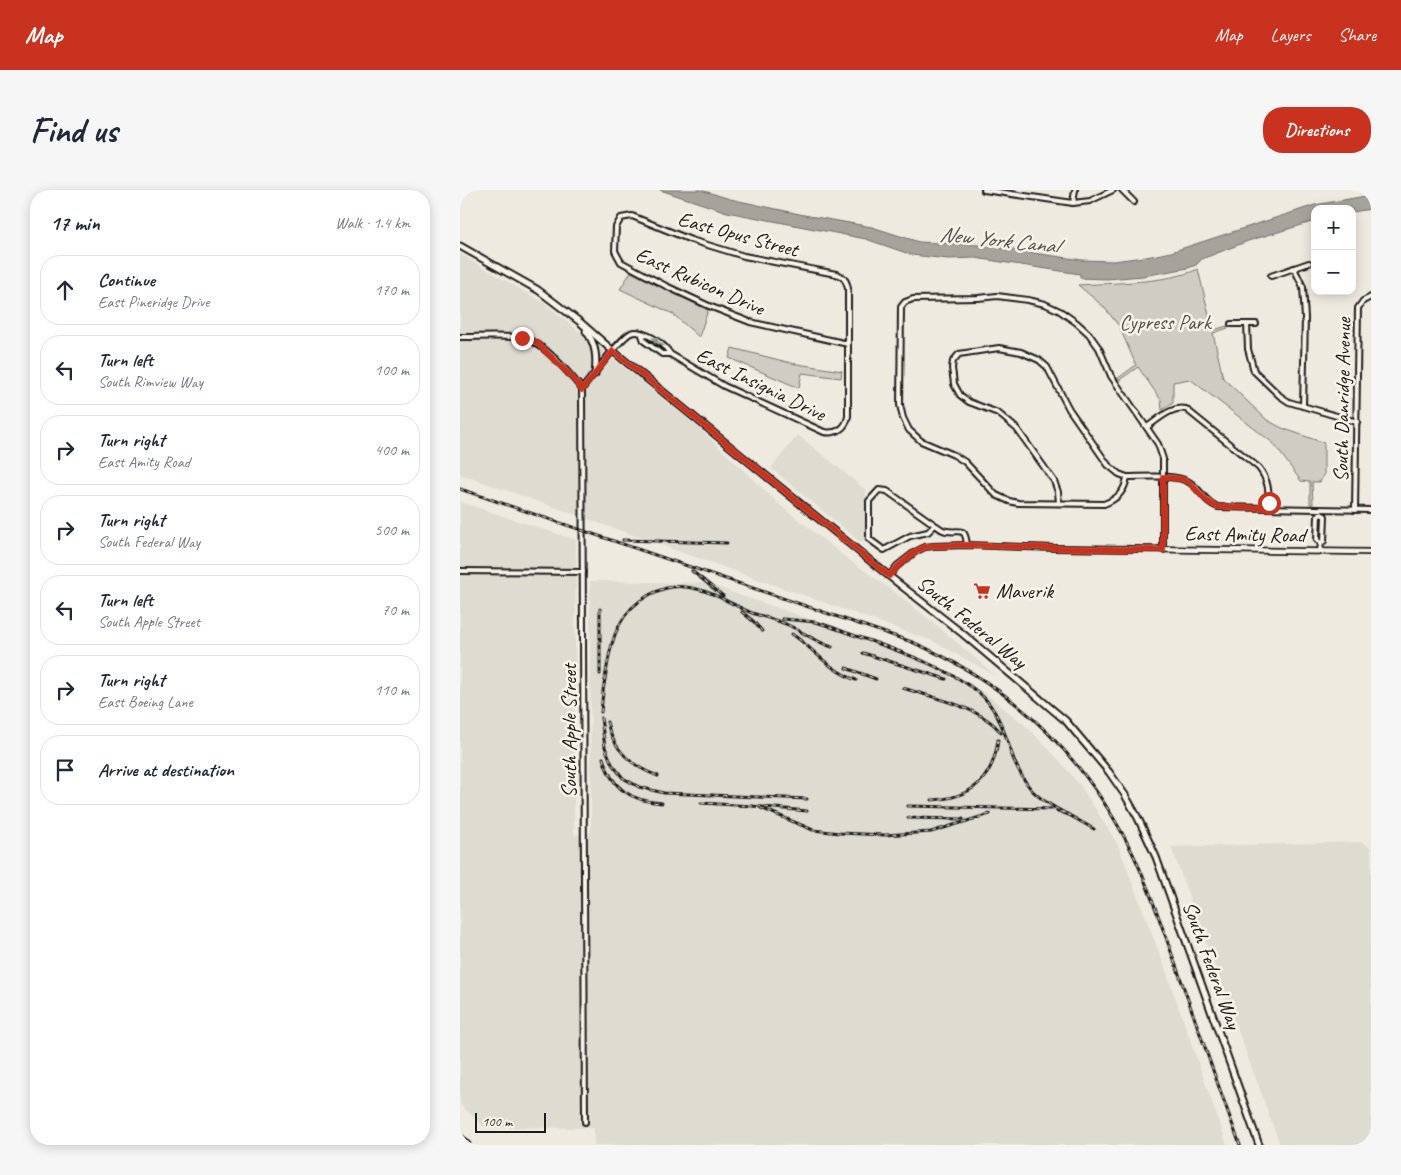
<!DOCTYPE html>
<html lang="en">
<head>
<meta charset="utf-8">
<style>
  :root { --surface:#fff; --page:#f6f6f7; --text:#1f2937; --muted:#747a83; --line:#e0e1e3; --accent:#c8321e }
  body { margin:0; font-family:Caveat,sans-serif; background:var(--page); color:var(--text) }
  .controls { position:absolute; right:15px; top:15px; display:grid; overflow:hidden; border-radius:10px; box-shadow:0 2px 12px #0003 }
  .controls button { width:45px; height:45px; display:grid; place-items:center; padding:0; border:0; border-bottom:1px solid var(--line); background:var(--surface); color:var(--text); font:25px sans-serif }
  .scale { position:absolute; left:15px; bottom:12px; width:71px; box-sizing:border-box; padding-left:5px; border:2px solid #1c1c1c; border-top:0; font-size:14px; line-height:18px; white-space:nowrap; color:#1c1c1c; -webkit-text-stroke:4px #f7f3e8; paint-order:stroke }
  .stop { position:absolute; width:15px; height:15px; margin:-11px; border:4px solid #c8321e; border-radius:50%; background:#fff }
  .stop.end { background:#c8321e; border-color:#fff; box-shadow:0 1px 5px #0008 }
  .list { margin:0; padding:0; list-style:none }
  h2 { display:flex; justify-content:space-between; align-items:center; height:65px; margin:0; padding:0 20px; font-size:21px }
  h2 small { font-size:16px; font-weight:400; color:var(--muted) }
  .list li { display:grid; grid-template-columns:32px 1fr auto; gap:15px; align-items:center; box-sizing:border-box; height:70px; margin:0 10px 10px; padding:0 10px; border:1px solid var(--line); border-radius:20px }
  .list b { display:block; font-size:19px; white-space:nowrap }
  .list p { margin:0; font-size:16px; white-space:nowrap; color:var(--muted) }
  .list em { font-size:16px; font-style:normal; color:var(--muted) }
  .icon { flex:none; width:28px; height:28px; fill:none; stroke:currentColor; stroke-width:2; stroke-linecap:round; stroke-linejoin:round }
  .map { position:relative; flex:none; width:911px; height:955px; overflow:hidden; border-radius:20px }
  header { display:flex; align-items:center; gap:30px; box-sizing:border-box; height:70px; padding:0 25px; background:var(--accent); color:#fff }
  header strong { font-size:24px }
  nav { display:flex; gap:28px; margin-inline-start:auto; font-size:18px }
  .intro { display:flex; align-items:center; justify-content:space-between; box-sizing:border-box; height:120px; padding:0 30px }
  h1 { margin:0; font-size:35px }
  .button { padding:12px 22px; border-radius:20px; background:var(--accent); color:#fff; font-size:18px; font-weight:700 }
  main { display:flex; gap:30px; padding:0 30px }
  aside { flex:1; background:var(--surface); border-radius:20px; box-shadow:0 2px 12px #0003 }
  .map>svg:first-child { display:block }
  .built { fill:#dedbd1 }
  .green { fill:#cfccc3; stroke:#767470 }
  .water { fill:#a6a39d; stroke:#6f6d69 }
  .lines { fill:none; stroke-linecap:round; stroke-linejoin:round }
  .minor-casing { stroke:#1c1c1c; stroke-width:8 }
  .tertiary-casing { stroke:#1c1c1c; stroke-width:8 }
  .secondary-casing { stroke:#1c1c1c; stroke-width:9 }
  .motorway-casing { stroke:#1c1c1c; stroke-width:11 }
  .minor { stroke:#f7f3e8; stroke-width:4 }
  .tertiary { stroke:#f7f3e8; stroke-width:4.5 }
  .secondary { stroke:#f7f3e8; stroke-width:5 }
  .motorway { stroke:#f7f3e8; stroke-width:7 }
  .rail-casing { stroke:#1c1c1c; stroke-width:3 }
  .rail { stroke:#f7f3e8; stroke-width:1; stroke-dasharray:4; stroke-linecap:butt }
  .oneway { fill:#94928c }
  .route { stroke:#c8321e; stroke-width:6 }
  .labels { text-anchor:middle; stroke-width:5; stroke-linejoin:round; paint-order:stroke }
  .street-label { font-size:21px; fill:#1c1c1c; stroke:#f7f3e8 }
  .park-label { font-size:21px; fill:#52514e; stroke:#f7f3e8 }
  .poi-label { font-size:21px; fill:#1c1c1c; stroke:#f7f3e8; text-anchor:start }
  .water-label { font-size:22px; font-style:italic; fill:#535250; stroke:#f7f3e8 }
</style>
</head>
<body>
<header>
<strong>Map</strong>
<nav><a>Map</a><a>Layers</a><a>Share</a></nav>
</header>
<div class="intro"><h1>Find us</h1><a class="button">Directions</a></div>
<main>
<aside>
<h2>17 min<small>Walk · 1.4 km</small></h2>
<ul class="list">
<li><svg class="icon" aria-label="ahead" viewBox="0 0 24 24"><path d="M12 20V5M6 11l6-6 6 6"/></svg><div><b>Continue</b><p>East Pineridge Drive</p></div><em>170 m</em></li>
<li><svg class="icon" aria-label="left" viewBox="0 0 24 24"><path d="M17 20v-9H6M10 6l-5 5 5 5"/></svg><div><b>Turn left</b><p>South Rimview Way</p></div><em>100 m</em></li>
<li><svg class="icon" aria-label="right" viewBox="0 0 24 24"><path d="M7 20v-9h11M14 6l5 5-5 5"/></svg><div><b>Turn right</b><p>East Amity Road</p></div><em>400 m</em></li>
<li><svg class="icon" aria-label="right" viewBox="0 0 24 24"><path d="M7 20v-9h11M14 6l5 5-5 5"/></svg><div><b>Turn right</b><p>South Federal Way</p></div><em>500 m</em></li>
<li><svg class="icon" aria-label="left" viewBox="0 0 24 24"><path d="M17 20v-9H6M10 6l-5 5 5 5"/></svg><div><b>Turn left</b><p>South Apple Street</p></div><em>70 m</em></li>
<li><svg class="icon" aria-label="right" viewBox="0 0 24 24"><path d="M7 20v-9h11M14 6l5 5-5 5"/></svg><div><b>Turn right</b><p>East Boeing Lane</p></div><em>110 m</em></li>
<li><svg class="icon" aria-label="arrive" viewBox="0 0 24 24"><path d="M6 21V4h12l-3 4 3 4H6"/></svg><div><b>Arrive at destination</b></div></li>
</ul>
</aside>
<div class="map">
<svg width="911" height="955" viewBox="0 0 911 955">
  <rect width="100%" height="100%" fill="#eeeae0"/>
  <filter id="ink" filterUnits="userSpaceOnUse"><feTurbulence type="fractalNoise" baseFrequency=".02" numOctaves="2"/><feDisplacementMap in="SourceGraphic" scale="10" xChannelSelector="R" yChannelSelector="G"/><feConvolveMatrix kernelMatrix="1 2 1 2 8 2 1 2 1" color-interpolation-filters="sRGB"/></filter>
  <g filter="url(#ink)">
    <g class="built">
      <path d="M0 64 84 113 240 239 320 315 385 367 440 406 480 438 536 486 473 451 0 284Z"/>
      <path d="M338 245 406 300V351H399L311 278Z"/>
      <path d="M0 312 116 350 114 645 131 643 130 391 243 393 257 397 464 469 525 503 565 535 601 572 622 598 658 655 705 778 767 955H134V938L24 937 0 914Z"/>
      <path d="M902 652 911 658V955H820L711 657Z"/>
    </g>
    <g class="green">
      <path d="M738 79 752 138 754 140 767 136 768 138 753 143 763 188 807 230 822 238 864 253V284L860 292H852L853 314H850V292L841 291 813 253 730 189 713 192V213L702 220 701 210 678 177 658 191 657 189 676 175 659 136 644 117 618 95C651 93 709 93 738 79Z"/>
      <path d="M171 82 248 120 239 147 213 124 160 99Z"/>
      <path d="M272 158 331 173 382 181 381 188 342 183 339 198 269 168Z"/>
    </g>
    <path class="water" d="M200 0H241L270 9 344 25 412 37 459 52 519 55 622 70 653 71 692 66 711 62 855 15 911 5V19L892 22V19H855V31L788 51 742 69 736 75 728 78 683 86 647 89 620 88V84L515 68 488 69 452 65 406 49 267 22Z"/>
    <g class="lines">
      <g class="minor-casing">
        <g id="minor">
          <path d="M524 0 613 13 630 11 653 0"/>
          <path d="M662 0 674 12"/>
          <path d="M613 13 615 0"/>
          <path d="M834 78 843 97 845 128 843 216"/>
          <path d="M811 86 849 73"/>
          <path d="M771 134H796"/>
          <path d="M787 134 788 159 794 181 820 206 829 212 897 232"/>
          <path d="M0 147C18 147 45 145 62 148 83 151 109 183 122 199"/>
          <path d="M210 164 264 196 364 242C376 244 386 239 388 226V99C387 91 384 86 376 84L284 66 231 50 172 26 161 28 156 37 155 61 161 72 206 96 249 116 290 132 388 154"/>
          <path d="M687 237C699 229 711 216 726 219L799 278C809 291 809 302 809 318"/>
          <path d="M667 287C665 301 658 309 644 314L558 313 549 311 536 305 505 272 494 265 461 251 449 240 443 228 440 215 441 117 445 112 453 109 518 108 537 106 568 110 585 114 600 121 617 133 629 144 639 158 651 186 698 254 703 269V360"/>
          <path d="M599 313 598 302 594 291 557 239 538 223 509 212 500 205 494 194 492 178 493 171 499 164 539 158 561 162 579 170 587 177 609 219 648 275 659 284 667 287C683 287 716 284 729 292 741 299 744 312 758 317L911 320"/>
          <path d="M895 320 898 118 903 111 911 107"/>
          <path d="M475 335 468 342 450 346 424 360 409 349V311L419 300 427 301 475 335C479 337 482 341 487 341 501 343 505 336 507 355"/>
          <path d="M860 361 861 353 857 350 858 326 861 324 865 326 864 351 861 353"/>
          <path d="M0 381 123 382"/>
          <path d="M125 932 122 199C131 188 161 147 171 143 176 140 188 145 193 148 200 153 206 156 210 164H202L184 151 182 145"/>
        </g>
      </g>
      <g class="tertiary-casing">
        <path id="tertiary" d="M429 386 437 376 455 362 465 357 474 356 507 355 595 358 911 362"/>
      </g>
      <g class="secondary-casing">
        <g id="secondary">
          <path d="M0 56 78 100 120 132 153 161 429 386 503 444 606 531 649 582 665 605 678 628 696 667 799 955"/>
          <path d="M126 141C136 154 137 168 135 184"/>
        </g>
      </g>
      <g class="motorway-casing">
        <path id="motorway" d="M0 949 6 955"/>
      </g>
      <use href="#minor" class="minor"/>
      <use href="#tertiary" class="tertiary"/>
      <use href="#secondary" class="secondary"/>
      <use href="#motorway" class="motorway"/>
      <g class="rail-casing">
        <g id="rail">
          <path d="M0 299 452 452C553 495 625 566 673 664 691 701 705 746 719 784 739 841 759 898 780 955"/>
          <path d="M163 350 267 353"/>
          <path d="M232 381 263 406"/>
          <path d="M140 419V484"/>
          <path d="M282 422 293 431 302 441"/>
          <path d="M322 429C334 430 347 430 359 433 373 437 386 443 399 447 434 459 504 483 527 511 541 528 547 550 554 570"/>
          <path d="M332 444C354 459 370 481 396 490"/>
          <path d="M403 463 486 489"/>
          <path d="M386 478 416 489"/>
          <path d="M443 498C471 507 524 518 541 543"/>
          <path d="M141 522C142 507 144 492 147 477 152 446 160 421 189 405 201 399 212 395 225 397 250 399 270 414 292 423 304 427 317 430 328 435 343 442 356 452 372 457"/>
          <path d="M141 528 145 557 152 574 163 588 179 597 204 603 347 609"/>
          <path d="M147 532C153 559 172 577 198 586"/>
          <path d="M551 563C565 598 575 608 609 625"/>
          <path d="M143 568C152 599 171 611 202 613"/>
          <path d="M472 610C511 608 533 590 538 550"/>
          <path d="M241 613 292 616 347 621"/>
          <path d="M448 616 593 619 609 625 634 639"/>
          <path d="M301 618 353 640 380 643 425 645 471 642 530 624"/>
          <path d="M448 628 503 629"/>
        </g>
      </g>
      <use href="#rail" class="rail"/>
    </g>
    <defs><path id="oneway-solid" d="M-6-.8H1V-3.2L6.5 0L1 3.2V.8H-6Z" transform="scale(1.25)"/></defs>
    <use class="oneway" href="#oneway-solid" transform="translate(198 152) rotate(-145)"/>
  </g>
  <g class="lines" filter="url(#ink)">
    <path class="route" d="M62 148 76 152 111 186 122 200 153 161 429 386 438 376 455 362 465 357 474 356 507 355 595 358 703 360V287L722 289 729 292 748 312 758 317 809 318V313"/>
  </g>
  <defs>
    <g id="supermarket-bare" transform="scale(1.35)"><path d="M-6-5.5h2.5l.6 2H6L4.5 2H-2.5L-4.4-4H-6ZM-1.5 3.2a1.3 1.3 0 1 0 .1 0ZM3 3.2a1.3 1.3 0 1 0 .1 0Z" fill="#c8321e" stroke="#f7f3e8" stroke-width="2.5" paint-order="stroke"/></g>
  </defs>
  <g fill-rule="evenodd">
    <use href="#supermarket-bare" x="522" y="401"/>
  </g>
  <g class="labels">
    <g class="street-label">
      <text transform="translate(278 44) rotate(15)" y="7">East Opus Street</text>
      <text transform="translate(240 91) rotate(24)" y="7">East Rubicon Drive</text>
      <text transform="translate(301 194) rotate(26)" y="7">East Insignia Drive</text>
      <text transform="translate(882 210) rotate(-89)" y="7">South Danridge Avenue</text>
      <text transform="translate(785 344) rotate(1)" y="7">East Amity Road</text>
      <text transform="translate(512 432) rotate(39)" y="7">South Federal Way</text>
      <text transform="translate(109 541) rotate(-90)" y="7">South Apple Street</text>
      <text transform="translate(752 775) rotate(70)" y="7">South Federal Way</text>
    </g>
    <g class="park-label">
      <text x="705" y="139">Cypress Park</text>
    </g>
    <g class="poi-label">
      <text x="536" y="408">Maverik</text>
    </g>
    <g class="water-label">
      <text transform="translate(539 49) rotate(6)" y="8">New York Canal</text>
    </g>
  </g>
</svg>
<div class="controls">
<button>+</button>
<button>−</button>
</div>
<div class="scale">100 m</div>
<div class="stop" style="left:809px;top:313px"></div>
<div class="stop end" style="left:62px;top:148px"></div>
</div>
</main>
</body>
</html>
